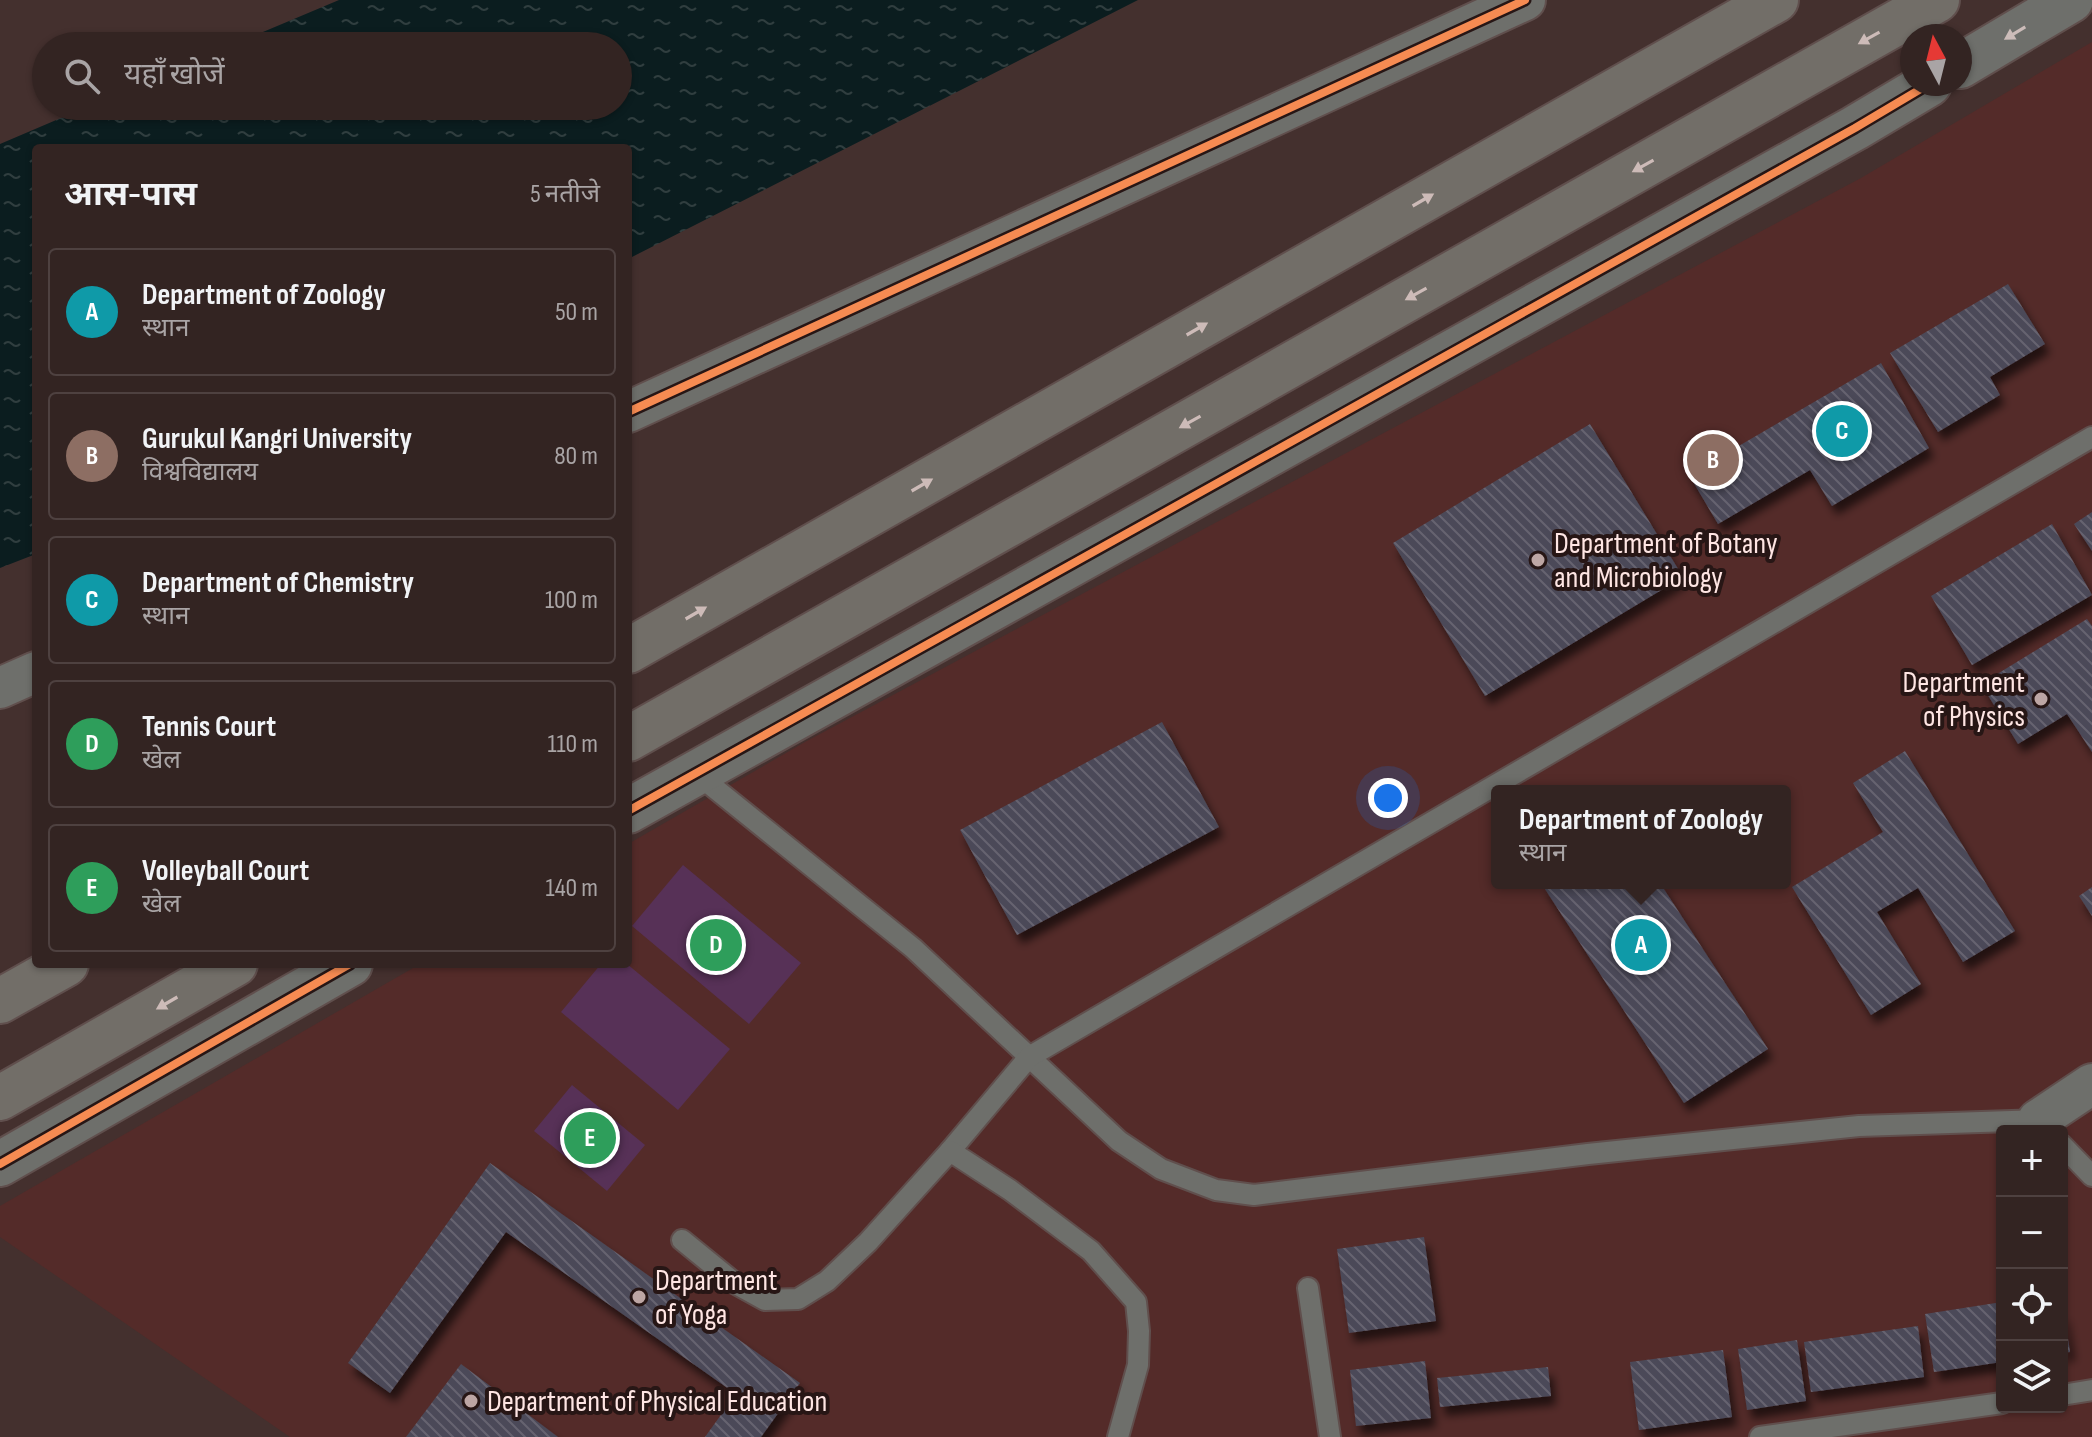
<!DOCTYPE html>
<html lang="hi">
<head>
<meta charset="utf-8">
<style>
  :root { --surface:#332422; --page:#3b2c2a; --text:#f1f3f6; --muted:#a9a4a5; --line:#4e4140; --accent:#1a73e8 }
  body { margin:0; font-family:"Sofia Sans Condensed","Noto Sans Devanagari",sans-serif; background:var(--page); color:var(--text) }
  .controls { position:absolute; right:24px; bottom:24px; display:grid; overflow:hidden; border-radius:8px; box-shadow:0 2px 6px #0004 }
  .controls button { width:72px; height:72px; display:grid; place-items:center; padding:0; border:0; border-bottom:2px solid var(--line); background:var(--surface); color:var(--text); font:40px sans-serif }
  .compass { position:absolute; left:1900px; top:24px; width:72px; height:72px; border-radius:50%; background:var(--surface); box-shadow:0 2px 6px #0004; rotate:353deg }
  .you { position:absolute; left:1388px; top:798px; width:28px; height:28px; margin:-20px; border:6px solid #fff; border-radius:50%; background:#1a73e8; box-shadow:0 0 0 12px #1a73e833 }
  .badge { display:grid; place-items:center; width:52px; height:52px; border-radius:50%; background:var(--accent); color:#fff; font-size:26px; font-weight:700 }
  .pin { position:absolute; translate:-50% -50%; border:4px solid #fff; box-shadow:0 2px 8px #0006 }
  .popup { position:absolute; left:1491px; top:785px; width:300px; height:104px; box-sizing:border-box; display:grid; place-content:center; border-radius:8px; background:var(--surface); filter:drop-shadow(0 2px 6px #0005); font-size:26px; white-space:nowrap; color:var(--muted) }
  .popup b { font-size:30px; color:var(--text) }
  .popup::after { content:''; position:absolute; left:50%; top:100%; margin-left:-16px; border:16px solid transparent; border-top-color:var(--surface) }
  .list { margin:0; padding:0; list-style:none }
  h2 { display:flex; justify-content:space-between; align-items:center; height:104px; margin:0; padding:0 32px; font-size:34px }
  h2 small { font-size:26px; font-weight:400; color:var(--muted) }
  .list li { display:grid; grid-template-columns:52px 1fr auto; gap:24px; align-items:center; box-sizing:border-box; height:128px; margin:0 16px 16px; padding:0 16px; border:2px solid var(--line); border-radius:8px }
  .list b { display:block; font-size:30px; white-space:nowrap }
  .list p { margin:0; font-size:26px; white-space:nowrap; color:var(--muted) }
  .list em { font-size:26px; font-style:normal; color:var(--muted) }
  .icon { flex:none; width:44px; height:44px; fill:none; stroke:currentColor; stroke-width:2; stroke-linecap:round; stroke-linejoin:round }
  .map { position:relative; flex:none; width:2092px; height:1437px; overflow:hidden }
  .search { position:absolute; background:var(--surface); box-shadow:0 2px 6px #0004; left:32px; top:32px; width:600px; height:88px; display:flex; align-items:center; gap:20px; box-sizing:border-box; padding:0 28px; border-radius:44px; color:var(--muted); font-size:30px }
  .panel { position:absolute; background:var(--surface); box-shadow:0 2px 6px #0004; left:32px; top:144px; width:600px; height:824px; border-radius:8px }
  .map>svg:first-child { display:block }
  .built { fill:#542b29; fill-rule:evenodd }
  .park { fill:#573157 }
  .water { fill:url(#water-ripples) }
  .building { fill:url(#building-back-hatch); filter:url(#shadow) }
  .lines { fill:none; stroke-linecap:round; stroke-linejoin:round }
  .service-casing { stroke:#604f4d; stroke-width:24 }
  .minor-casing { stroke:#604f4d; stroke-width:44 }
  .tertiary-casing { stroke:#604f4d; stroke-width:48 }
  .trunk-casing { stroke:#604f4d; stroke-width:48 }
  .service { stroke:#6e6f6b; stroke-width:20 }
  .minor { stroke:#6e6f6b; stroke-width:40 }
  .tertiary { stroke:#6e6f6b; stroke-width:44 }
  .trunk { stroke:#726e68; stroke-width:44 }
  .cycleway-casing { stroke:#271615; stroke-width:13 }
  .cycleway { stroke:#f68b52; stroke-width:8 }
  .oneway { fill:#ccbcb9 }
  .oneway2 { fill:#cdbbb8 }
  .poi-dot { fill:#bda6a4; stroke:#271615; stroke-width:3 }
  .labels { text-anchor:middle; stroke-width:8; stroke-linejoin:round; paint-order:stroke }
  .poi-label { font-size:30px; fill:#fee5e3; stroke:#271615; text-anchor:start }
</style>
</head>
<body>
<div class="map">
<svg width="2092" height="1437" viewBox="0 0 2092 1437">
  <defs>
    <pattern id="water-ripples" width="26" height="14" patternUnits="userSpaceOnUse" patternTransform="scale(2)"><rect width="26" height="14" fill="#0b1d1f"/><path d="M2 4q2-2 4 0t4 0M15 11q2-2 4 0t4 0" fill="none" stroke="#303e3f"/></pattern>
    <pattern id="building-back-hatch" width="6" height="6" patternUnits="userSpaceOnUse" patternTransform="scale(2)"><rect width="6" height="6" fill="#4b4958"/><path d="M-1 5l2 2M0 0l6 6M5-1l2 2" fill="none" stroke="#666370"/></pattern>
    <filter id="shadow"><feDropShadow dx="5" dy="9" stdDeviation="4" flood-color="#0009"/></filter>
  </defs>
  <rect width="100%" height="100%" fill="#44302e"/>
  <path class="built" d="M2092 42V1437H290L0 1237V1206L420 964H628V844L805 742 1861 178ZM1497 791H1785V883H1497ZM2002 1131H2062V1407H2002Z"/>
  <g class="park">
    <path d="M683 865 801 963 749 1024 632 926Z"/>
    <path d="M601 964H627L730 1049 678 1110 561 1012Z"/>
    <path d="M572 1085 645 1145 607 1191 534 1131Z"/>
  </g>
  <path class="water" d="M339 0H1138L628 259V148H36V554L0 568V144L89 106H618V46H230Z"/>
  <g class="building">
    <path d="M2008 284 2045 344 1990 377 2000 395 1938 432 1890 353Z"/>
    <path d="M1881 363 1929 448 1832 506 1810 470 1718 524 1689 475Z"/>
    <path d="M1590 424 1683 577 1485 696 1393 543Z"/>
    <path d="M2092 512V551L2074 524Z"/>
    <path d="M2052 524 2092 595 1972 665 1931 596Z"/>
    <path d="M2087 619 2092 626V752L2067 714 2018 744 1981 684Z"/>
    <path d="M1162 722 1219 827 1017 935 960 830Z"/>
    <path d="M1905 751 2015 931 1963 962 1918 888 1877 912 1921 984 1871 1015 1792 887 1883 832 1853 783Z"/>
    <path d="M1541 883H1660L1768 1049 1684 1103Z"/>
    <path d="M2092 887V916L2079 896Z"/>
    <path d="M490 1163 800 1383 761 1437H705L736 1394 506 1232 390 1393 348 1363Z"/>
    <path d="M1424 1237 1436 1321 1349 1333 1337 1249Z"/>
    <path d="M2002 1302V1362L1934 1372 1925 1314Z"/>
    <path d="M2062 1312H2064L2070 1352 2062 1353Z"/>
    <path d="M1918 1326 1924 1377 1811 1392 1804 1342Z"/>
    <path d="M1797 1340 1806 1401 1747 1410 1738 1349Z"/>
    <path d="M1723 1350 1732 1417 1639 1430 1630 1362Z"/>
    <path d="M1425 1361 1431 1418 1356 1426 1350 1370Z"/>
    <path d="M461 1364 558 1437H406Z"/>
    <path d="M1548 1367 1551 1396 1440 1407 1437 1378Z"/>
  </g>
  <g class="lines">
    <g class="service-casing">
      <g id="service">
        <path d="M697 774 913 948 1119 1141 1161 1169 1216 1190 1254 1195 1588 1154 1859 1126 2038 1120 2043 1125"/>
        <path d="M2062 1145 2092 1176"/>
        <path d="M950 1151 1029 1057 2092 437"/>
        <path d="M682 1240 736 1284 765 1300 798 1299 827 1281 868 1242 950 1151 1010 1190 1091 1251 1136 1302 1139 1331 1138 1365 1118 1437"/>
        <path d="M1308 1288 1330 1437"/>
        <path d="M2062 1395 2092 1390"/>
        <path d="M1760 1437 2002 1403"/>
      </g>
    </g>
    <g class="minor-casing">
      <g id="minor">
        <path d="M628 412 1525 0"/>
        <path d="M0 688 36 672"/>
        <path d="M2038 1120 2092 1084"/>
      </g>
    </g>
    <g class="tertiary-casing">
      <g id="tertiary">
        <path d="M1960 66 2071 0"/>
        <path d="M628 811 1855 128 1929 84"/>
        <path d="M0 1164 350 964"/>
      </g>
    </g>
    <g class="trunk-casing">
      <g id="trunk">
        <path d="M628 651 1776 0"/>
        <path d="M628 739 1937 0"/>
        <path d="M0 1001 66 964"/>
        <path d="M0 1098 235 964"/>
      </g>
    </g>
    <use href="#service" class="service"/>
    <use href="#minor" class="minor"/>
    <use href="#tertiary" class="tertiary"/>
    <use href="#trunk" class="trunk"/>
    <g class="cycleway-casing">
      <g id="cycleway">
        <path d="M628 412 1525 0"/>
        <path d="M628 811 1855 128 1929 84"/>
        <path d="M0 1164 350 964"/>
      </g>
    </g>
    <use href="#cycleway" class="cycleway"/>
  </g>
  <defs><path id="oneway-solid" d="M-6-.8H1V-3.2L6.5 0L1 3.2V.8H-6Z" transform="scale(2)"/></defs>
  <use class="oneway" href="#oneway-solid" transform="translate(2015 33) rotate(149)"/>
  <g class="oneway2">
    <use href="#oneway-solid" transform="translate(1869 38) rotate(151)"/>
    <use href="#oneway-solid" transform="translate(1643 166) rotate(151)"/>
    <use href="#oneway-solid" transform="translate(1423 200) rotate(-30)"/>
    <use href="#oneway-solid" transform="translate(1416 294) rotate(151)"/>
    <use href="#oneway-solid" transform="translate(1197 329) rotate(-30)"/>
    <use href="#oneway-solid" transform="translate(1190 422) rotate(151)"/>
    <use href="#oneway-solid" transform="translate(922 485) rotate(-30)"/>
    <use href="#oneway-solid" transform="translate(696 613) rotate(-30)"/>
    <use href="#oneway-solid" transform="translate(167 1003) rotate(150)"/>
  </g>
  <g class="poi-dot">
    <circle cx="1538" cy="560" r="8"/>
    <circle cx="2041" cy="699" r="8"/>
    <circle cx="639" cy="1297" r="8"/>
    <circle cx="471" cy="1401" r="8"/>
  </g>
  <g class="labels">
    <g class="poi-label">
      <text x="1554" y="553">Department of Botany<tspan x="1554" dy="34">and Microbiology</tspan></text>
      <text x="2025" y="692" text-anchor="end">Department<tspan x="2025" dy="34">of Physics</tspan></text>
      <text x="655" y="1290">Department<tspan x="655" dy="34">of Yoga</tspan></text>
      <text x="487" y="1411">Department of Physical Education</text>
    </g>
  </g>
</svg>
<div class="controls">
<button>+</button>
<button>−</button>
<button><svg class="icon" aria-label="locate" viewBox="0 0 24 24"><circle cx="12" cy="12" r="6"/><path d="M12 2v4M12 18v4M2 12h4M18 12h4"/></svg></button>
<button><svg class="icon" aria-label="layers" viewBox="0 0 24 24"><path d="M12 4l9 5-9 5-9-5zM3 14l9 5 9-5"/></svg></button>
</div>
<svg class="compass" viewBox="-18 -18 36 36"><path d="M0-13l5 13h-10z" fill="#e53935"/><path d="M0 13l5-13h-10z" fill="#a9a4a5"/></svg>
<div class="you"></div>
<div class="pin badge" style="left:1641px;top:945px;background:#0f9aa8">A</div>
<div class="popup"><b>Department of Zoology</b>स्थान</div>
<div class="pin badge" style="left:1713px;top:460px;background:#8d6e63">B</div>
<div class="pin badge" style="left:1842px;top:431px;background:#0f9aa8">C</div>
<div class="pin badge" style="left:716px;top:945px;background:#2e9e5b">D</div>
<div class="pin badge" style="left:590px;top:1138px;background:#2e9e5b">E</div>
<div class="search"><svg class="icon" aria-label="search" viewBox="0 0 24 24"><circle cx="10" cy="10" r="6"/><path d="M15 15l6 6"/></svg>यहाँ खोजें</div>
<section class="panel">
<h2>आस-पास<small>5 नतीजे</small></h2>
<ul class="list">
<li><span class="badge" style="background:#0f9aa8">A</span><div><b>Department of Zoology</b><p>स्थान</p></div><em>50 m</em></li>
<li><span class="badge" style="background:#8d6e63">B</span><div><b>Gurukul Kangri University</b><p>विश्वविद्यालय</p></div><em>80 m</em></li>
<li><span class="badge" style="background:#0f9aa8">C</span><div><b>Department of Chemistry</b><p>स्थान</p></div><em>100 m</em></li>
<li><span class="badge" style="background:#2e9e5b">D</span><div><b>Tennis Court</b><p>खेल</p></div><em>110 m</em></li>
<li><span class="badge" style="background:#2e9e5b">E</span><div><b>Volleyball Court</b><p>खेल</p></div><em>140 m</em></li>
</ul>
</section>
</div>
</body>
</html>
